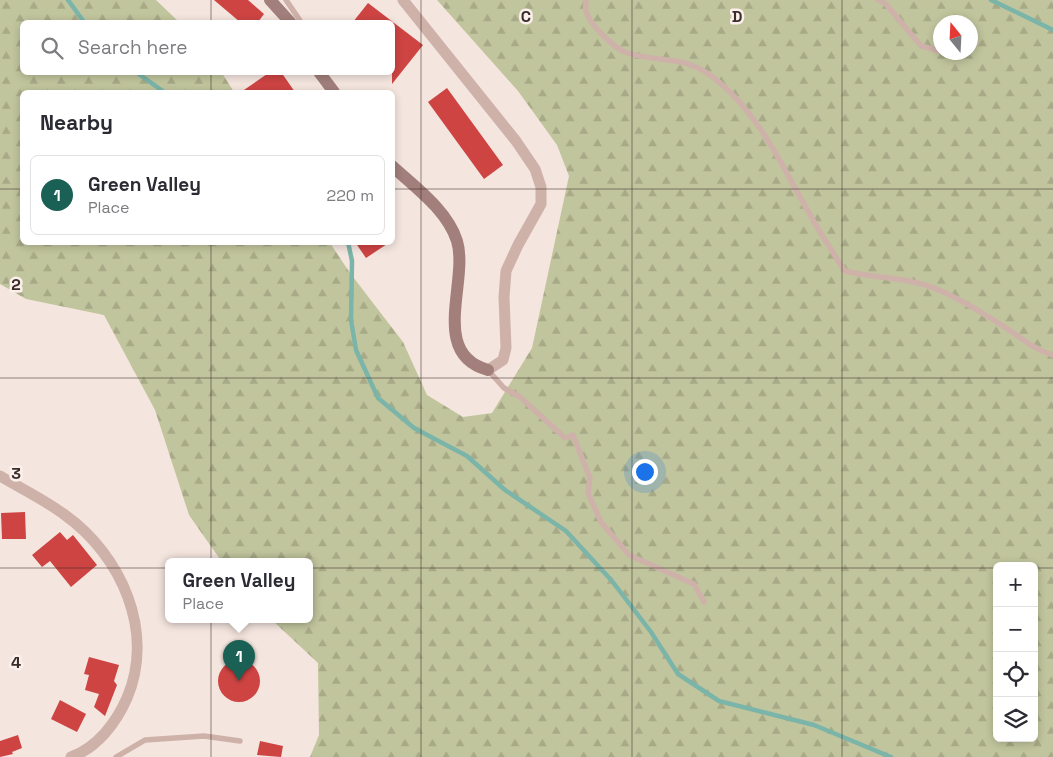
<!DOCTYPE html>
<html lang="en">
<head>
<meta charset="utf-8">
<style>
  :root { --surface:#fff; --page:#f2f2f3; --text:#2b2b33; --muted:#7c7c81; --line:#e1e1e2; --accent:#1b6054 }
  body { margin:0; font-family:"Space Grotesk",sans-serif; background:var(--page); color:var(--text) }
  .controls { position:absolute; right:15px; bottom:15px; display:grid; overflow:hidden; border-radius:8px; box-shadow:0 2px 8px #0003 }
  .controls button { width:45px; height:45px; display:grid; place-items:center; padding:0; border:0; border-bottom:1px solid var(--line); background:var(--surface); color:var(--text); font:25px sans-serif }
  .compass { position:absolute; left:933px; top:15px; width:45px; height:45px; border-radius:50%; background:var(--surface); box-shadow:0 2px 8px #0003; rotate:342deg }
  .you { position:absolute; left:644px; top:471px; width:18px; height:18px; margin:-12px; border:4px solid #fff; border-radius:50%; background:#1a73e8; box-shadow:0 0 0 8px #1a73e833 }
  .badge { display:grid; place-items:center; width:32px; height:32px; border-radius:50%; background:var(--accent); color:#fff; font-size:16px; font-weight:700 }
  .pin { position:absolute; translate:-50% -41px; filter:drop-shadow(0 1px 2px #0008) }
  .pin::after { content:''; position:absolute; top:26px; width:18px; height:15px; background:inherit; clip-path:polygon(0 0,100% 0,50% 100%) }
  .popup { position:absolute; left:165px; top:558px; width:148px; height:65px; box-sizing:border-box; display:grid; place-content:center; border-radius:8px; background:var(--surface); filter:drop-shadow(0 1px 4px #0005); font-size:16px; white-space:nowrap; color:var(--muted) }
  .popup b { font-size:19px; color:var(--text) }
  .popup::after { content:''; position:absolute; left:50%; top:100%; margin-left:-10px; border:10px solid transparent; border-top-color:var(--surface) }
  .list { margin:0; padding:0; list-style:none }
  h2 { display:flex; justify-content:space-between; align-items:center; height:65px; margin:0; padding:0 20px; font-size:21px }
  h2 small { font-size:16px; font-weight:400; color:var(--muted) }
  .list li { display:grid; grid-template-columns:32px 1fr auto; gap:15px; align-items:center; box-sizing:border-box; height:80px; margin:0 10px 10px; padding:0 10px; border:1px solid var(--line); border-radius:8px }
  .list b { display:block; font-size:19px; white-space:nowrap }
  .list p { margin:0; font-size:16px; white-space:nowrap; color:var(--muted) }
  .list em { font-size:16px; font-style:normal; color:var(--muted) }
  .icon { flex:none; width:28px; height:28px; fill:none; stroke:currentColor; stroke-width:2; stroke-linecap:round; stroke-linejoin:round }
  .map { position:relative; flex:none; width:1053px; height:757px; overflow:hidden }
  .search { position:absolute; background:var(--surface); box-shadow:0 2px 8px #0003; left:20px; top:20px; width:375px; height:55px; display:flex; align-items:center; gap:12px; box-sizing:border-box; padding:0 18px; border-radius:8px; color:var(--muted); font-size:19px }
  .panel { position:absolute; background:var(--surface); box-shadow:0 2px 8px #0003; left:20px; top:90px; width:375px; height:155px; border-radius:8px }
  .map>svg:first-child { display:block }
  .forest { fill:url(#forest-firs); fill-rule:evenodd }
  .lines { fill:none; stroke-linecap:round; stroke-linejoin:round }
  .stream { stroke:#7bb4a9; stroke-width:4.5 }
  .building { fill:#ce4443 }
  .service { stroke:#ceb1a9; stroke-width:5.5 }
  .minor { stroke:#ceb1a9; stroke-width:11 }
  .secondary { stroke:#a27f7a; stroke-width:12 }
  .grid { fill:none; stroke:#3b2b29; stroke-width:1; stroke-opacity:0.55 }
  .grid-label { font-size:16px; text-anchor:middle; font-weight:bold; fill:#3b2b29; stroke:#fbf0eb; stroke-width:5; stroke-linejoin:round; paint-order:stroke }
</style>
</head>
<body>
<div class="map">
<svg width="1053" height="757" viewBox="0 0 1053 757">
  <defs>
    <pattern id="forest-firs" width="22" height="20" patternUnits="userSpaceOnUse" patternTransform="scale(1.25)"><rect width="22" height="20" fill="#c1c59d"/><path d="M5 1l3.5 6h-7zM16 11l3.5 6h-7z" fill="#a7a987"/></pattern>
  </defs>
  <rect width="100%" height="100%" fill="#f4e5de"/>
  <path class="forest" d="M0 0H156L179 22H22V72L222 73 234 92H22V242L330 243 350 273 403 342 427 395 463 417 492 413 532 348 569 176 557 145 518 91 437 0H1053V757H310L319 735 318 663 272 620H309V562H222L189 515 155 410 104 315 26 299 0 284ZM940 22H970V52H940ZM997 566H1034V738H997Z"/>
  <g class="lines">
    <g class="stream">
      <path d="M68 0 84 22"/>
      <path d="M991 0 1053 30"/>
      <path d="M136 72 164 92"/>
      <path d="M348 242 352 261 351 320 356 350 378 398 414 428 467 456 505 490 566 531 612 581 651 632 678 674 719 701 814 725 891 757"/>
    </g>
  </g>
  <g class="building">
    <path d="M214 0H248L264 14 258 22H240Z"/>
    <path d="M368 3 423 45 392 84V22H353Z"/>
    <path d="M270 72H281L295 92H241Z"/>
    <path d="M447 88 503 165 484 179 428 102Z"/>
    <path d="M355 242H390L366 258Z"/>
    <path d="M25 512 26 539H2L1 513Z"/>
    <path d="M60 532 67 540 73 535 97 565 71 587 50 561 42 567 32 555Z"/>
    <path d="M89 657 119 665 114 681 117 685 105 716 94 707 99 694 85 690 89 675 84 674Z"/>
    <circle cx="239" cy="681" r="21"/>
    <path d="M60 700 86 714 77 732 51 719Z"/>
    <path d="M18 735 22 748 12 752 13 754 0 757V741Z"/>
    <path d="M260 741 283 746 281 757 257 755Z"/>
  </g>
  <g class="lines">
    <g class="service">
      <path d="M286 0 301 22"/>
      <path d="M586 0C586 4 585 8 586 11 589 24 613 47 625 52 658 64 682 53 714 78 768 120 790 187 827 243 833 252 838 262 845 271 877 279 909 277 939 290 960 299 981 312 1000 324 1018 335 1032 349 1053 355"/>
      <path d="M878 0 885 3 921 46 940 51"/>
      <path d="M488 370 504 388 520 397 565 438 573 435 590 478 588 493 601 522 629 555 694 584 704 602"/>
      <path d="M116 757 145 740 204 736 240 741"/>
    </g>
    <g class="minor">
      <path d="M403 0 516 141 535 169 541 187V204L518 245 506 271 504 297 506 348 503 360 488 370"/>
      <path d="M0 476C22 489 45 500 65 515 122 556 155 632 127 698 116 723 97 748 71 757"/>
    </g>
    <g class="secondary">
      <path d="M270 0 290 22"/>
      <path d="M319 72 334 92"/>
      <path d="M392 166C415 187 447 210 457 241 469 281 429 354 488 370"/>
    </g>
  </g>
  <path class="grid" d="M211 0V22M421 0V757M632 0V757M842 0V757M211 72V92M0 189H22M392 189H1053M211 242V757M0 378H1053M0 568H997M1034 568H1053"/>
  <g class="grid-label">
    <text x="526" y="22">C</text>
    <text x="737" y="22">D</text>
    <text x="16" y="290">2</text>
    <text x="16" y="479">3</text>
    <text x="16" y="668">4</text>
  </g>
</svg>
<div class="controls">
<button>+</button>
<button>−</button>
<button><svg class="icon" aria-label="locate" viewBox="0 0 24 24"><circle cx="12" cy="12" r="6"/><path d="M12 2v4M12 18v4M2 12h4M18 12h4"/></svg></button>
<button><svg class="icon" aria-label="layers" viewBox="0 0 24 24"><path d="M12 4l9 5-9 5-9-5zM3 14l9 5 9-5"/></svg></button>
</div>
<svg class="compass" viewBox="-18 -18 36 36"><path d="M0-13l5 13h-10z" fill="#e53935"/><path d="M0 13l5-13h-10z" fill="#7c7c81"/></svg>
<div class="you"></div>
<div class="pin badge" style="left:239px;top:681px">1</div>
<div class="popup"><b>Green Valley</b>Place</div>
<div class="search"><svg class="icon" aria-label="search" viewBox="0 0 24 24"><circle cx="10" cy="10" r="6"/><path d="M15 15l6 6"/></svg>Search here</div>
<section class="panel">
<h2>Nearby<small></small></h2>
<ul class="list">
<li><span class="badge">1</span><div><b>Green Valley</b><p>Place</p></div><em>220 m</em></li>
</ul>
</section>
</div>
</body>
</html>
